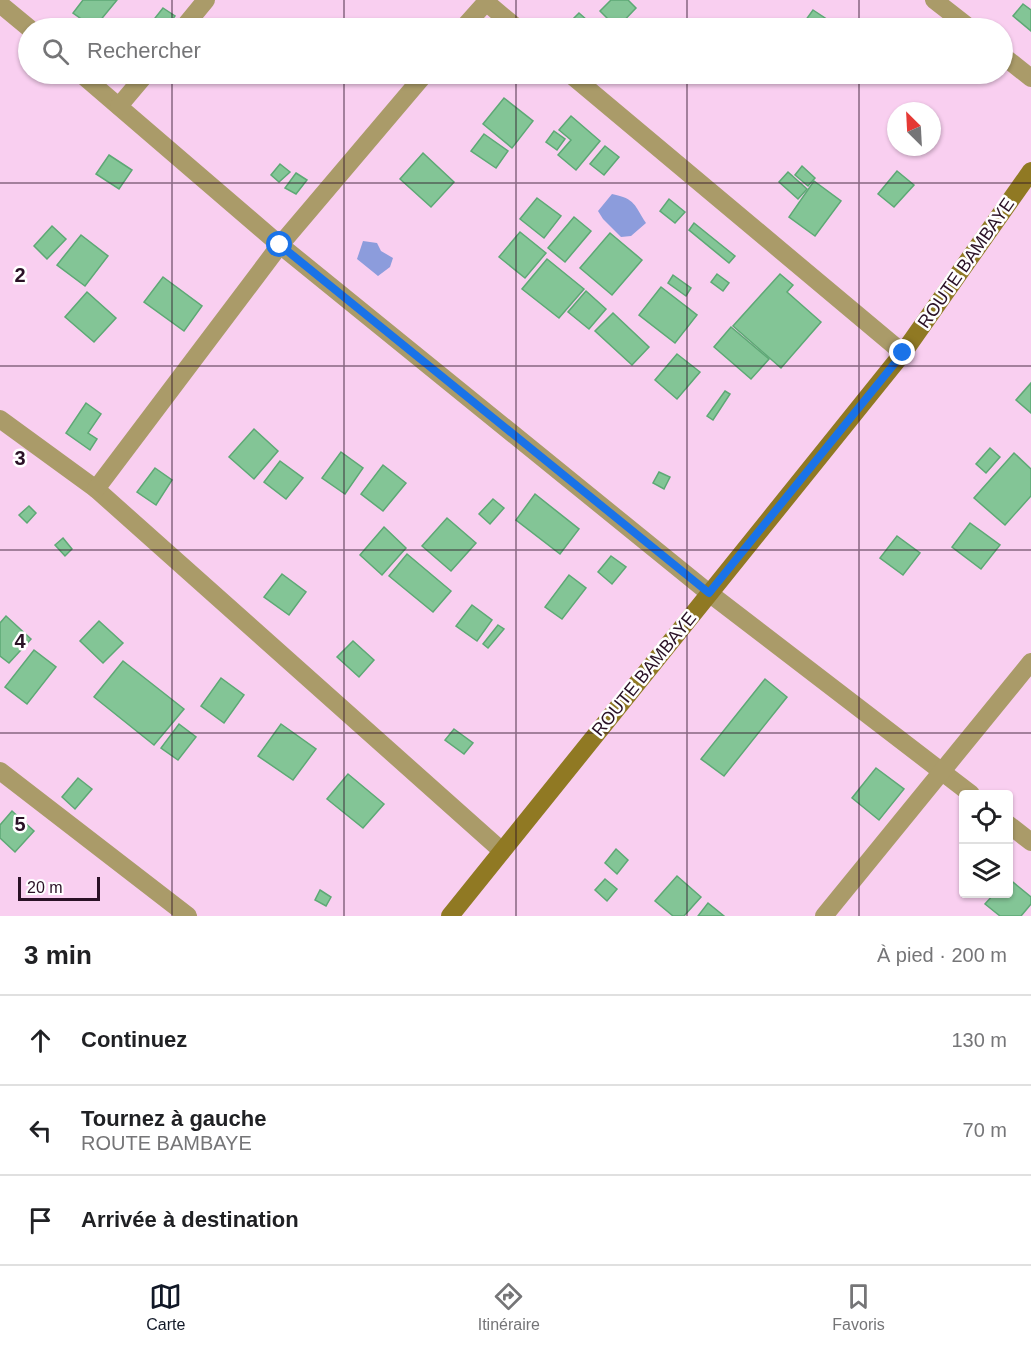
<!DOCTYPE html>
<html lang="fr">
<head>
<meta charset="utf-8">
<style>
  :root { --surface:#fff; --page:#f2f2f2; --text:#202124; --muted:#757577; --line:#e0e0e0; --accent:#111827 }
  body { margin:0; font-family:Arial,sans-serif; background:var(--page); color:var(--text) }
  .controls { position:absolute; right:18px; bottom:18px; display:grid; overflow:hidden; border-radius:6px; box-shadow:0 2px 4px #0004 }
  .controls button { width:54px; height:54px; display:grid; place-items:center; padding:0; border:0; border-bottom:2px solid var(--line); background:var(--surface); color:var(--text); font:30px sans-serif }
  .compass { position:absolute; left:887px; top:102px; width:54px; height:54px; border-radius:50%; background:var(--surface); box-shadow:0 2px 4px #0004; rotate:336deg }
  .scale { position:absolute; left:18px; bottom:15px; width:82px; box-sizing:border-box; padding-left:6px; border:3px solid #2a1126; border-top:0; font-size:16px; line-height:21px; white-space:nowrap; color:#2a1126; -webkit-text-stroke:4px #fff; paint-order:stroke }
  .stop { position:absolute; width:18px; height:18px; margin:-14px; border:4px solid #1a73e8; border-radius:50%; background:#fff }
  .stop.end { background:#1a73e8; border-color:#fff; box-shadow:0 2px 6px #0008 }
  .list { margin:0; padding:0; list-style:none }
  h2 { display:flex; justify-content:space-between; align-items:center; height:78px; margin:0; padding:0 24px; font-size:26px }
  h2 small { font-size:20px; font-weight:400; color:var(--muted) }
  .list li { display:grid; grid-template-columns:39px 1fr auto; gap:18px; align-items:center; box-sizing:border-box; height:90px; padding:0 24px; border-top:2px solid var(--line) }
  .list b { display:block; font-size:22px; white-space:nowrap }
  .list p { margin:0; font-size:20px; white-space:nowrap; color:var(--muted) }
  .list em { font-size:20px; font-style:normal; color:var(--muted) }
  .icon { flex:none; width:33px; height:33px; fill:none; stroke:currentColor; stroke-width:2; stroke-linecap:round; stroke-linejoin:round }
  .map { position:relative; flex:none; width:1031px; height:916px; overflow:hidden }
  .search { position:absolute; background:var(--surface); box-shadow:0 2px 4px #0004; left:18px; right:18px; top:18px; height:66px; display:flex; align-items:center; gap:15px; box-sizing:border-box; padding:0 21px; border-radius:33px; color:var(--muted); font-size:22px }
  .sheet { height:348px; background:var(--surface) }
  nav { display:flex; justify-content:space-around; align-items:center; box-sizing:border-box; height:84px; border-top:2px solid var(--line); background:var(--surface); font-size:16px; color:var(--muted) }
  nav a { display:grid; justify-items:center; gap:3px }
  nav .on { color:var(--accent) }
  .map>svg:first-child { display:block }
  .forest { fill:#8c9cdc }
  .building { fill:#83c596; stroke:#5da875; stroke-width:1.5 }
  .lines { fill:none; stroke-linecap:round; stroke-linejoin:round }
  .street { stroke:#aa9b69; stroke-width:18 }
  .secondary { stroke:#907923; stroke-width:18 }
  .route { stroke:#1a73e8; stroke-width:8 }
  .grid { fill:none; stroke:#2a1126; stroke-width:1.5; stroke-opacity:0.55 }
  .labels { text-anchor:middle; stroke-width:5; stroke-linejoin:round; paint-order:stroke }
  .street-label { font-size:18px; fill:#2a1126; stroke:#fff }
  .grid-label { font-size:20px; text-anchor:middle; font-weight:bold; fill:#2a1126; stroke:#fff; stroke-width:5; stroke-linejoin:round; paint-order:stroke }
</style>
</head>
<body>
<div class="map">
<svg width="1031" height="916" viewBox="0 0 1031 916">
  <rect width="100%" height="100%" fill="#f9cff0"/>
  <g class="forest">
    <path d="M612 194C636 199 634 205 646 223L631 236 621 237 603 219 598 211Z"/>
    <path d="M363 241 377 243 381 251 393 258 390 267 378 276 357 259Z"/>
  </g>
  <g class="building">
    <path d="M83 0H117L94 28 73 13Z"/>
    <path d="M611 0H628L636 8 617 28 600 11Z"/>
    <path d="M1023 4 1031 10V31L1013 16Z"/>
    <path d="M163 8 175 16 167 27 155 18Z"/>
    <path d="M813 10 831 22 826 28H815L805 21Z"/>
    <path d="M579 13 596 28H579L571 21Z"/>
    <path d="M504 98 533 121 512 148 483 124Z"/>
    <path d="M571 116 600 141 576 170 558 155 571 140 559 130Z"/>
    <path d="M554 131 565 139 557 150 546 142Z"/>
    <path d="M484 134 508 151 496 168 471 151Z"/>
    <path d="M605 146 619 157 604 175 590 164Z"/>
    <path d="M423 153 454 182 431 207 400 179Z"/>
    <path d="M109 155 132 170 119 189 96 174Z"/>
    <path d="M280 164 290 172 279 182 271 175Z"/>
    <path d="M802 166 815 178 808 186 795 175Z"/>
    <path d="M897 171 914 185 894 207 878 194Z"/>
    <path d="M788 172 807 189 798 199 779 182Z"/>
    <path d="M296 173 307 180 296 194 285 188Z"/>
    <path d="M814 181 841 201 815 236 789 217Z"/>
    <path d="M537 198 561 216 544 238 520 219Z"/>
    <path d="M669 199 685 212 675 223 660 211Z"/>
    <path d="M574 217 591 231 565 262 548 248Z"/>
    <path d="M694 223 735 256 729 263 689 230Z"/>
    <path d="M52 226 66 239 47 259 34 246Z"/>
    <path d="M520 232 546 253 525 278 499 257Z"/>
    <path d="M610 233 642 260 612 295 580 268Z"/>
    <path d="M81 235 108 256 85 286 57 265Z"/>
    <path d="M547 259 584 289 559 318 522 289Z"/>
    <path d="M717 274 729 283 723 291 711 282Z"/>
    <path d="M780 274 793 285 787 292 821 322 781 368 733 326Z"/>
    <path d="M673 275 691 288 686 296 668 283Z"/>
    <path d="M163 277 202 306 184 331 144 302Z"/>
    <path d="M661 287 697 315 675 343 639 315Z"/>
    <path d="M586 291 606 309 589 329 568 312Z"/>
    <path d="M87 292 116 318 94 342 65 317Z"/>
    <path d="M613 313 649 347 632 365 595 331Z"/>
    <path d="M731 327 769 359 751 379 714 347Z"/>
    <path d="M677 354 700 372 677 399 655 380Z"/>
    <path d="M1031 383V413L1016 400Z"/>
    <path d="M725 391 730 394 713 420 707 416Z"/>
    <path d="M86 403 101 414 88 433 97 439 90 450 66 433Z"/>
    <path d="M254 429 278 451 254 479 229 457Z"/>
    <path d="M990 448 1000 457 986 473 976 464Z"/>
    <path d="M341 452 363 468 345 494 322 478Z"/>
    <path d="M1014 453 1031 469V496L1005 525 974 498Z"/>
    <path d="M280 461 303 478 286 499 264 482Z"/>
    <path d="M383 465 406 483 383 511 361 494Z"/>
    <path d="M155 468 172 480 156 505 137 492Z"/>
    <path d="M659 472 670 477 664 489 653 483Z"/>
    <path d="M535 494 579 529 560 554 516 520Z"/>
    <path d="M493 499 504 508 490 524 479 514Z"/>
    <path d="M29 506 36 513 27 523 19 515Z"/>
    <path d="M447 518 476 543 451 571 422 546Z"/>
    <path d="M970 523 1000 545 981 569 952 547Z"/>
    <path d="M384 527 406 548 382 575 360 555Z"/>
    <path d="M897 536 920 553 903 575 880 558Z"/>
    <path d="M63 538 72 549 65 556 55 545Z"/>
    <path d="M407 554 451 591 433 612 389 576Z"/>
    <path d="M611 556 626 567 612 584 598 572Z"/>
    <path d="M282 574 306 592 289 615 264 597Z"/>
    <path d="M569 575 586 588 562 619 545 607Z"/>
    <path d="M472 605 492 620 477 641 456 626Z"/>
    <path d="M6 616 31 639 9 663 0 656V623Z"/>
    <path d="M99 621 123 643 103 663 80 641Z"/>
    <path d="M498 625 504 629 488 648 483 644Z"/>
    <path d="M353 641 374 660 359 677 337 657Z"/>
    <path d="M34 650 56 667 27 704 5 687Z"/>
    <path d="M123 661 184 709 154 745 94 697Z"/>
    <path d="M221 678 244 695 224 723 201 706Z"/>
    <path d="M765 679 787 697 724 776 701 759Z"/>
    <path d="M179 724 196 737 178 760 161 748Z"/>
    <path d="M281 724 316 749 293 780 258 756Z"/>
    <path d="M454 729 473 743 464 754 445 740Z"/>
    <path d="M876 768 904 789 879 820 852 798Z"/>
    <path d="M348 774 384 804 363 828 327 799Z"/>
    <path d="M78 778 92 789 75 809 62 797Z"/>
    <path d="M12 811 34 831 15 852 0 838V825Z"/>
    <path d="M616 849 628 860 617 874 605 863Z"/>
    <path d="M677 876 701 897 684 916H673L655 901Z"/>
    <path d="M1008 878 1031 897V904L1021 916H1000L985 904 994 894H1008Z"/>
    <path d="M605 879 617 889 607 901 595 890Z"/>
    <path d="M320 890 331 897 326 906 315 900Z"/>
    <path d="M708 903 724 916H698Z"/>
  </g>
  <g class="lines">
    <g class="street">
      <path d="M934 0 970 28"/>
      <path d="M486 2 517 28"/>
      <path d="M0 4 29 28"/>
      <path d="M183 28 206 0"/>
      <path d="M463 28 488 0"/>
      <path d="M1002 55 1031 78"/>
      <path d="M81 74 280 245 709 593 971 794"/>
      <path d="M570 74 903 353"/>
      <path d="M119 106 146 74"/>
      <path d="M0 419 96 489 502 851"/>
      <path d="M96 489 280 245 425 74"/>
      <path d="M0 771 188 916"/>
      <path d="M1008 824 1031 842"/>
      <path d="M824 916 1031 662"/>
    </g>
    <path class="secondary" d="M450 916 903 353 1031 171"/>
  </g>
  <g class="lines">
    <path class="route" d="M280 245 709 593 903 353"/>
  </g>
  <path class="grid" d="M172 0V28M344 0V28M516 0V28M687 0V28M859 0V28M172 74V916M344 74V916M516 74V916M687 74V916M859 74V916M0 183H1031M0 366H1031M0 550H1031M0 733H1031"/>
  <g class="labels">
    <g class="street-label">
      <text transform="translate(966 263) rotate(-55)" y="6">ROUTE BAMBAYE</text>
      <text transform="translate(644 674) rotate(-51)" y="6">ROUTE BAMBAYE</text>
    </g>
  </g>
  <g class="grid-label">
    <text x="20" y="282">2</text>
    <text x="20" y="465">3</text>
    <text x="20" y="648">4</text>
    <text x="20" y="831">5</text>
  </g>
</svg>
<div class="controls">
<button><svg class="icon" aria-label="locate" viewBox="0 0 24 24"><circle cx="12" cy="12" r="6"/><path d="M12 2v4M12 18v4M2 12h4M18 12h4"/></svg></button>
<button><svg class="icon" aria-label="layers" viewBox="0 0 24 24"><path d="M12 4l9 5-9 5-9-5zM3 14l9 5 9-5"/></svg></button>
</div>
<svg class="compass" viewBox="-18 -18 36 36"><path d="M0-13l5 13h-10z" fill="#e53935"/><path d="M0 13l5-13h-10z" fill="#757577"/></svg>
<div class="scale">20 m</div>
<div class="stop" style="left:280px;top:245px"></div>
<div class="stop end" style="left:903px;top:353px"></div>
<div class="search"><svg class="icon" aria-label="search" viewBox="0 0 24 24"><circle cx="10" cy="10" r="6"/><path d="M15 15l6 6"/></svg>Rechercher</div>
</div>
<section class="sheet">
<h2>3 min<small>À pied · 200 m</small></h2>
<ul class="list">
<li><svg class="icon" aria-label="ahead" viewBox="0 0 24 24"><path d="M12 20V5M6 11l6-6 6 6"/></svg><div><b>Continuez</b></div><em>130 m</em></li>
<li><svg class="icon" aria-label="left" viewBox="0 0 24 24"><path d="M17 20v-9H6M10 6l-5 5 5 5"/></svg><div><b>Tournez à gauche</b><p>ROUTE BAMBAYE</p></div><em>70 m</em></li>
<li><svg class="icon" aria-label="arrive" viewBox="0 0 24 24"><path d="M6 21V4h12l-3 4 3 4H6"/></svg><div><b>Arrivée à destination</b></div></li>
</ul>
</section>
<nav>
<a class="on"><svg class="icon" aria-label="map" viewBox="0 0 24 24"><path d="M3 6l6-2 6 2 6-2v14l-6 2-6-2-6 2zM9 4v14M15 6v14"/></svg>Carte</a>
<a><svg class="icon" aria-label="directions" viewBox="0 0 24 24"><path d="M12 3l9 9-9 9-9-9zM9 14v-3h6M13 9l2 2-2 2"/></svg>Itinéraire</a>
<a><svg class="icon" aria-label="saved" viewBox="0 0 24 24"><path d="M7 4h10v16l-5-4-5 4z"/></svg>Favoris</a>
</nav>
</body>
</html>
